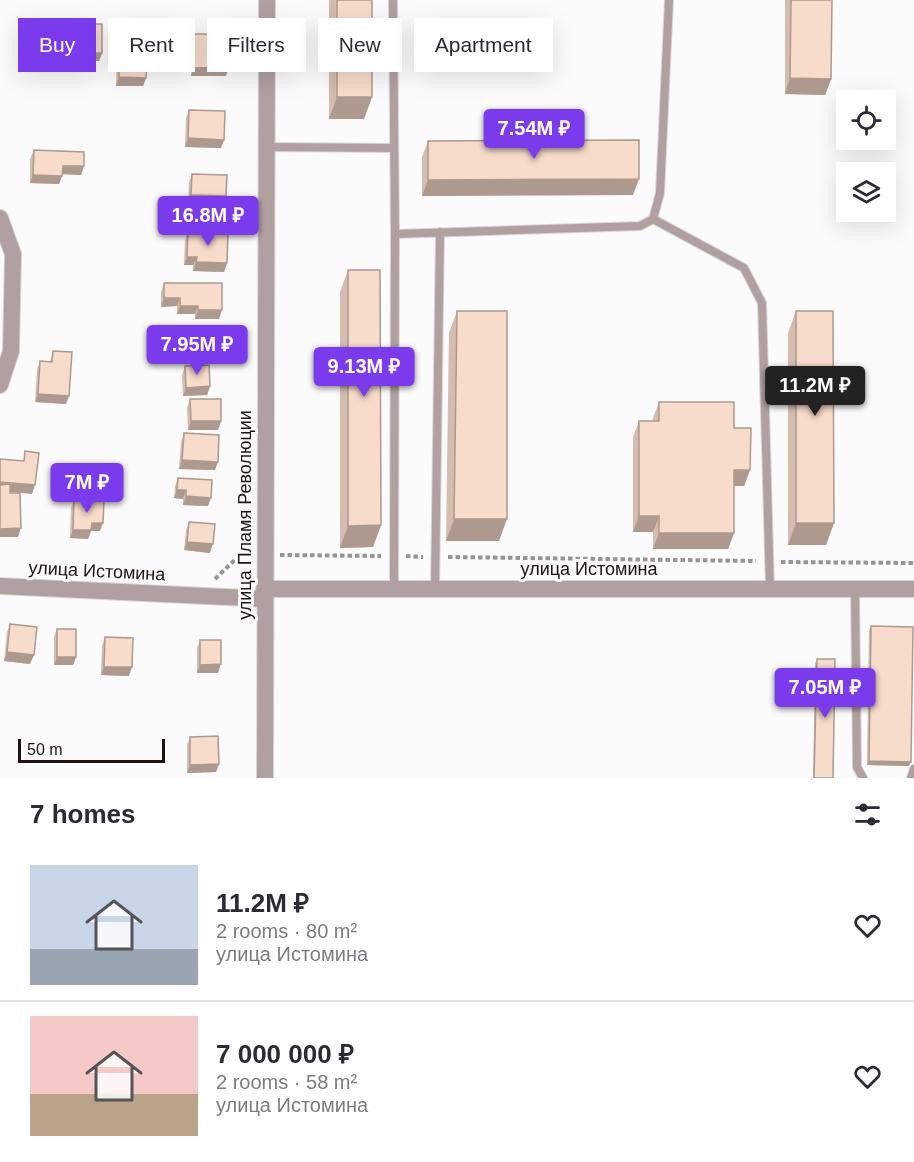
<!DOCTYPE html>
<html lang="en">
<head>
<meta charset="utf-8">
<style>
	:root { --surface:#fff; --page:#f2f2f3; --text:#2b2b33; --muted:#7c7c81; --line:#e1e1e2; --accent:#7c3aed }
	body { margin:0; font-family:Helvetica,sans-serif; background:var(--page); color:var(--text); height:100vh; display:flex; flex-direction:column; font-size:22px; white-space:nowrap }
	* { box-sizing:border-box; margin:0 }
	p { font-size:20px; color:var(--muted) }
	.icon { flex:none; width:33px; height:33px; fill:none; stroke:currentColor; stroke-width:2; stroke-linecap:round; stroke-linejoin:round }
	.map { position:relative; height:778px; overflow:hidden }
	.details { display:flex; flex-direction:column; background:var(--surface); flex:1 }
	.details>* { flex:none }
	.guide { position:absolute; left:18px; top:18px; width:600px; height:54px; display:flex; gap:12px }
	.buttons { position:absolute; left:836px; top:90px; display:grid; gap:12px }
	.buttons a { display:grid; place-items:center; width:60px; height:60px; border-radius:0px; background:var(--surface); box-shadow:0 6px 24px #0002; font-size:30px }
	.scale { position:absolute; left:18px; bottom:15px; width:147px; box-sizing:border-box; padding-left:6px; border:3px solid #1e130f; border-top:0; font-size:16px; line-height:21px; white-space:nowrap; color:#1e130f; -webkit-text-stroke:4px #fbfbfb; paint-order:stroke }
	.price { position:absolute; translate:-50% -51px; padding:0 14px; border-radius:6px; background:var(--accent); color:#fff; font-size:20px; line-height:39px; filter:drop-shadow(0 2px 3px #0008) }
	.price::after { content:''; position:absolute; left:50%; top:36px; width:18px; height:14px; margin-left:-9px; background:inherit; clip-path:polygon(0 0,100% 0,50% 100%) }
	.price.active { background:#222; color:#fff }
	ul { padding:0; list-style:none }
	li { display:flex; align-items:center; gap:18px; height:150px; padding:0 30px }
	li+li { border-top:2px solid var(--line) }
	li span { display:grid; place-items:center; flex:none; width:168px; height:120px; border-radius:0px; color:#555 }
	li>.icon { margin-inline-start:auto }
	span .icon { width:72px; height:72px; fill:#fffc; stroke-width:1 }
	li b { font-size:26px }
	h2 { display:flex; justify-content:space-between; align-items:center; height:72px; padding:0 30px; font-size:26px }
	.chip { padding:0 21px; border-radius:0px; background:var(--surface); box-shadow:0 6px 24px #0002; font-size:21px; line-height:54px }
	.chip.active { background:var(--accent); color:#fff }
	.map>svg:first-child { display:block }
</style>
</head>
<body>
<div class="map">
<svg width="914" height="778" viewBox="0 0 914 778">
	<rect width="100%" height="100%" fill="#fbfbfb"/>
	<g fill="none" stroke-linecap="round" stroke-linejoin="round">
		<defs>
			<path id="service" d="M393,0L395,234L394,589
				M266,147L394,148
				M653,219L744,268L762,303L770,589
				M395,234L640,226L653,219L660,193L669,0
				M435,589L440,232
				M855,589L857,767L863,778
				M911,778L914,769"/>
			<path id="minor" d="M0,218L13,254L11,351L0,385
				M0,586L264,599
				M264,589H914"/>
			<path id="tertiary" d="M265,778L267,0"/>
		</defs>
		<use href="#service" stroke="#d8d6d5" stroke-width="10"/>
		<use href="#minor" stroke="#d8d6d5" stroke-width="18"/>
		<use href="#tertiary" stroke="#d8d6d5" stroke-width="18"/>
		<path stroke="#999492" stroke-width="4" stroke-dasharray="4.5 3" stroke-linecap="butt" d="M280,555L381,556
			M406,556L423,557
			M448,557L756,561
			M781,562L914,563
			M215,579L241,554L249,555"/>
		<use href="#service" stroke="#b0a0a0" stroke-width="8"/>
		<use href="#minor" stroke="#b0a0a0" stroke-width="16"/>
		<use href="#tertiary" stroke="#b0a0a0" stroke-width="16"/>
	</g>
	<path fill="#d4bcaf" d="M329,0H372V97L364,119H329Z
		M785,0H832L831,79L825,95L785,94Z
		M42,21L68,58L65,67L37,65L39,30Z
		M77,24L102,53L99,61H73L74,32Z
		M120,27L141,41L146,78L143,86H116L117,36Z
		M194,34L226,76H191V43Z
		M189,110L224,140L221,148L185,147L186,118Z
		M428,141L633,195L422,196V157Z
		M34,150L81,175L62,174L59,184L30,183V159Z
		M192,174L226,196L223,205L188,204L189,182Z
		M188,231L227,263L224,272L193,271V265H184L185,240Z
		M348,270L381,525L373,547L340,548V292Z
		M164,283L219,319H195V314H177V306L161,307V292Z
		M457,311L499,541H446L449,333Z
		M796,311L834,523L826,545H788V333Z
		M167,327L218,360L173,359V349L164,348V335Z
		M53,351L66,404L35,402L37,370L40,361L50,362Z
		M185,366L210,386L207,395L183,396L182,375Z
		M190,399L221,421L218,430H188L187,408Z
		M659,402L734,428L750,470L744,486H734V533L728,549H653V532H633V437L639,421H653V418Z
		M184,433L215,470L179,469L181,442Z
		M178,478L208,506L183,505V499L174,498L175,486Z
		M74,500L100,531H91L88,539L70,538L71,508Z
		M189,522L210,553L184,550L186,530Z
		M10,624L30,664L4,661L7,632Z
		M871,626L909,766L867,765L869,630Z
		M57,629L76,657L73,665H54V637Z
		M105,637L129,676L101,675L102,646Z
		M200,640L218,673H197V648Z
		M817,659L833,778H813L815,663Z
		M190,737L219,764L216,772L187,773V745Z"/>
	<path fill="#ad998e" d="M76,53H102L99,61H73Z
		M40,57L68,58L65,67L37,65Z
		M229,67L226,76H191L194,68Z
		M119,77L146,78L143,86H116Z
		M790,78L831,79L825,95L785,94Z
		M337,97H372L364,119H329Z
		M188,138L224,140L221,148L185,147Z
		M63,166H84L81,175L60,174Z
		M33,175L62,176L59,184L30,183Z
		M639,179L633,195L422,196L428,180Z
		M191,195L226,196L223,205L188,204Z
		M187,257H197L193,265H184Z
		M196,262L227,263L224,272L193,271Z
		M164,298H180L177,306L161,307Z
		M180,306H198L195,314H177Z
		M198,310H222L219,319H195Z
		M167,340H176L173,349L164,348Z
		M176,351L221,352L218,360L173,359Z
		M210,386L207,395L183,396L186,388Z
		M38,394L69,396L66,404L35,402Z
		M191,421H221L218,430H188Z
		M182,460L218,462L215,470L179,469Z
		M734,470H750L744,486H728Z
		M0,482L35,485L32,494L0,491Z
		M177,490H186L183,499L174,498Z
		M186,496L211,498L208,506L183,505Z
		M639,516H659L653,532H633Z
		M454,519H507L499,541H446Z
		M92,523H103L100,531H91L88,539L70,538L73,530Z
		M796,523H834L826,545H788Z
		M381,525L373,547L340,548L348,526Z
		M21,528L18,537H0V529Z
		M659,533H734L728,549H653Z
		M187,542L213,544L210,553L184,550Z
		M7,652L34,655L30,664L4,661Z
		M57,657H76L73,665H54Z
		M221,664L218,673H197L200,665Z
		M104,667H132L129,676L101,675Z
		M869,761L911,762L909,766L867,765Z
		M219,764L216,772L187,773L190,765Z"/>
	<path fill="#f7dbcb" stroke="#ad998e" stroke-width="1.5" d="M337,0H372V97H337Z
		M791,0H832L831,79L790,78Z
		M42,21L70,23L68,58L40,57Z
		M77,24H102V53H76Z
		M120,27L141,28V41H147L146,78L119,77Z
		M194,34H229V67L194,68Z
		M189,110L225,111L224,140L188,138Z
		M639,140V179L428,180V141Z
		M34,150L84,152V166H63L62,176L33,175Z
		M192,174L227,175L226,196L191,195Z
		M188,231L228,233L227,263L196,262L197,257H187Z
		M348,270H380L381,525L348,526Z
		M164,283H222V310H198V306H180V298H164Z
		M457,311H507V519H454Z
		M796,311H833L834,523H796Z
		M167,327L222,328L221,352L176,351V340H167Z
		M53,351L72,352L69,396L38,394L40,361L52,362Z
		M209,365L210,386L186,388L185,366Z
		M190,399H221V421H191Z
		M659,402H734V428H751L750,470H734V533H659V516H639V421H659Z
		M184,433L219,435L218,462L182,460Z
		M25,451L39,453L35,485L0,482V459L24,461Z
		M178,478L212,480L211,498L186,496V490H177Z
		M10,484V493H20L21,528L0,529V485Z
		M74,500L104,501L103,523H92L91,530H73Z
		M189,522L215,524L213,544L187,542Z
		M10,624L37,627L34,655L7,652Z
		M871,626L913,627L911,762L869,761Z
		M57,629H76V657H57Z
		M105,637L133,638L132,667H104Z
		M200,640H221V664L200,665Z
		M817,659H835L833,778H814Z
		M218,736L219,764L190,765V737Z"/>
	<g text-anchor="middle" stroke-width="6" stroke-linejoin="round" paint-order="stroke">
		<g font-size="18" fill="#1e130f" stroke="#fbfbfb">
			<text transform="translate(245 515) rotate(-90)" y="6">улица Пламя Революции</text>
			<text x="589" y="575">улица Истомина</text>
			<text transform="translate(97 571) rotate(3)" y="6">улица Истомина</text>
		</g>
	</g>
</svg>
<div class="buttons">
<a><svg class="icon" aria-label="locate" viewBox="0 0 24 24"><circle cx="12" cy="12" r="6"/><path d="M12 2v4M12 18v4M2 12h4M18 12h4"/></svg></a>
<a><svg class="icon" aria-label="layers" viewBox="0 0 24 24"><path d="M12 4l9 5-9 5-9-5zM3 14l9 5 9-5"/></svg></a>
</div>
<div class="scale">50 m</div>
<b class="price" style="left:534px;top:160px">7.54M ₽</b>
<b class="price" style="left:208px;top:247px">16.8M ₽</b>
<b class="price" style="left:197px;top:376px">7.95M ₽</b>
<b class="price" style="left:364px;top:398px">9.13M ₽</b>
<b class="price active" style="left:815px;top:417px">11.2M ₽</b>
<b class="price" style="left:87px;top:514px">7M ₽</b>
<b class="price" style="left:825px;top:719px">7.05M ₽</b>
<div class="guide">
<a class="chip active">Buy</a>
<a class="chip">Rent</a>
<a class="chip">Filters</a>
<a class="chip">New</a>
<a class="chip">Apartment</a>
</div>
</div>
<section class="details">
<h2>7 homes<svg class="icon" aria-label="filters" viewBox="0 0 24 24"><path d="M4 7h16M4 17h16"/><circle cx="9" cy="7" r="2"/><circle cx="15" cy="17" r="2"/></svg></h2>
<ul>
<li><span style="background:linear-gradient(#c9d6e8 70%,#9aa5b1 0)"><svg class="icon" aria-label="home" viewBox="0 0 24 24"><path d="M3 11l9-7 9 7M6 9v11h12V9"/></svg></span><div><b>11.2M ₽</b><p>2 rooms · 80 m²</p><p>улица Истомина</p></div><svg class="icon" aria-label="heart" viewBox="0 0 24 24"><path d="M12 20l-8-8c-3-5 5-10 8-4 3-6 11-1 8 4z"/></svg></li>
<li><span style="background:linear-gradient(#f6c9c9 65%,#b9a48a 0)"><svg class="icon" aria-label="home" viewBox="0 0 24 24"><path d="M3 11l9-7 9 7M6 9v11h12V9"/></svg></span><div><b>7 000 000 ₽</b><p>2 rooms · 58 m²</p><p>улица Истомина</p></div><svg class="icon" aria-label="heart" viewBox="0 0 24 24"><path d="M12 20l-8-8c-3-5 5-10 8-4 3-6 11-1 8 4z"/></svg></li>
</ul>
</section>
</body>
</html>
